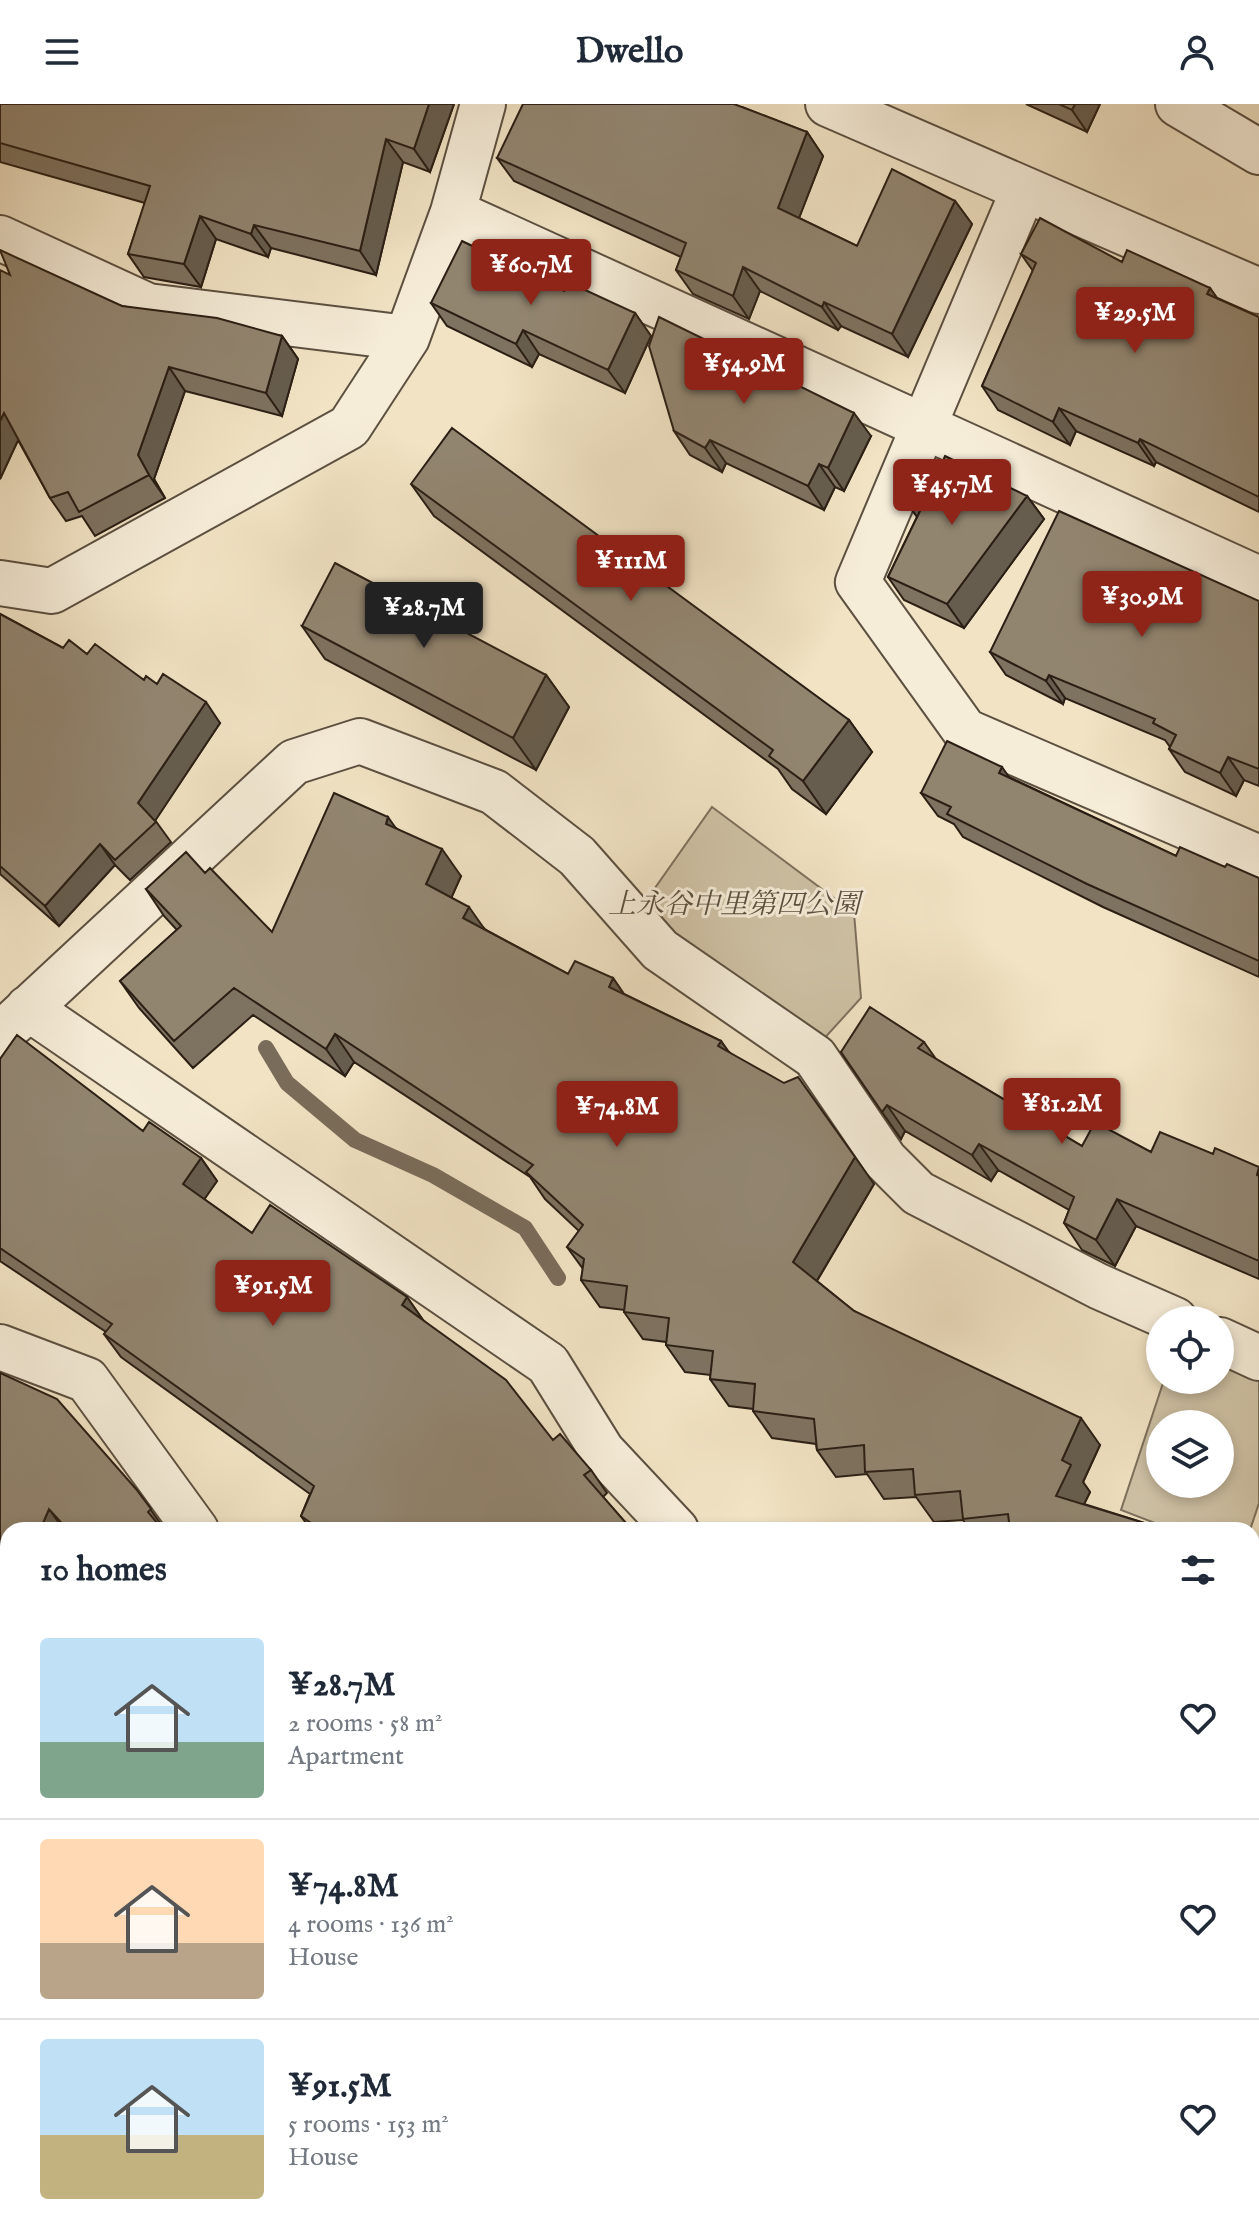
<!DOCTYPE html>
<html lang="en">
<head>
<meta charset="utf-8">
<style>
	:root { --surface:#fff; --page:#f6f6f7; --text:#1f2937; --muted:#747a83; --line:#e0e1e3; --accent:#8f2418 }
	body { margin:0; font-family:"IM FELL English","Noto Serif JP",serif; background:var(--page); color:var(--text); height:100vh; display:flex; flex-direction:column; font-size:30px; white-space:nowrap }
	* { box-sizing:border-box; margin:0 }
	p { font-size:26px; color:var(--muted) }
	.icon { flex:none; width:44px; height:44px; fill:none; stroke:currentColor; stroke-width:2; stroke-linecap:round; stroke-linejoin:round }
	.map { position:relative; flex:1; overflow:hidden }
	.panel { position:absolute; left:0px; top:1418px; width:1260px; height:712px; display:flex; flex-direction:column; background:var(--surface); border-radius:24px 24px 0 0; box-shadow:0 4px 12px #0003 }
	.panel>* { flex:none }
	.fabs { position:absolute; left:1146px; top:1202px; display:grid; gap:16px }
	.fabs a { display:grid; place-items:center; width:88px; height:88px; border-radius:50%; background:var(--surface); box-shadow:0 4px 12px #0003; font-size:40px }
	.price { position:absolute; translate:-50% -68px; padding:0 18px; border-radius:8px; background:var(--accent); color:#fff; font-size:26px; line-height:52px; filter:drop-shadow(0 2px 4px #0008) }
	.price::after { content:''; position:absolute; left:50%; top:48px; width:24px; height:18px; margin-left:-12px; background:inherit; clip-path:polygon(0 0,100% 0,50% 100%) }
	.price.selected { background:#222; color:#fff }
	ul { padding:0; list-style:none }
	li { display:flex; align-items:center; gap:24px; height:200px; padding:0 40px }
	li+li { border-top:2px solid var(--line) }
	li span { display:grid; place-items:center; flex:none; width:224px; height:160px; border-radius:8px; color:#555 }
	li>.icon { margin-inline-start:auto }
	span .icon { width:96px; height:96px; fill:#fffc; stroke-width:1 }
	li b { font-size:34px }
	h2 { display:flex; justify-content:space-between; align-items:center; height:96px; padding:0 40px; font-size:34px }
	header { display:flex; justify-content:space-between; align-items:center; height:104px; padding:0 40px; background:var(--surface); font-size:36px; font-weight:700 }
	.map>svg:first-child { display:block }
</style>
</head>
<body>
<header><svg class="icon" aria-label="menu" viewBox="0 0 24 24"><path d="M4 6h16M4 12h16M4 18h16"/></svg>Dwello<svg class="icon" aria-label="person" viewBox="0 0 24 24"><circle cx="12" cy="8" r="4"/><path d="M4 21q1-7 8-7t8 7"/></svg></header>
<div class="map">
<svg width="1259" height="2130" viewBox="0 0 1259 2130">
	<rect width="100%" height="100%" fill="#f1e3c4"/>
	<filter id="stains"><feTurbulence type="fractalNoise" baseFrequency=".0025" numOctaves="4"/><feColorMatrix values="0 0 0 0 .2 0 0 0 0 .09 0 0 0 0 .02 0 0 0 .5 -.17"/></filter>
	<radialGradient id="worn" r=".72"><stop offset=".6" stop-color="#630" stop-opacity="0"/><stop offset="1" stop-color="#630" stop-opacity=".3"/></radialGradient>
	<path fill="#cfc2a6" stroke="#7d705e" stroke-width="2" fill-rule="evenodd" d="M712,703L854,809L861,894L821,938L662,827L643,801Z
		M1220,1258L1259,1276V1399L1250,1426H1173L1121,1406L1164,1276H1220ZM1160,1320H1220V1380H1160Z"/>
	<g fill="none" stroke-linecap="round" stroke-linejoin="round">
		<path stroke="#7a6c5a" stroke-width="16" d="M266,944L287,979L355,1036L433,1071L525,1124L558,1174"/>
		<defs>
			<path id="minor" d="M1178,0L1259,48
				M1023,87L858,478L965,627L1259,754
				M453,108L1259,475
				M0,134L148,202L407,234
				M0,479L52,487L349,323L407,234L453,108L483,0
				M28,904L548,1260L602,1347L676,1426
				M0,931L294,658L360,637L494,688L577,752L660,846L815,953L885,1056L918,1089L1098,1182L1175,1216
				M1220,1236L1259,1254
				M0,1243L87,1276L196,1426
				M0,1630L8,1634
				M1252,1636L1259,1638
				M1128,2122L1147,2130
				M836,2130L839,2122"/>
			<path id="tertiary" d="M828,0L1259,187
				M0,2016L8,2019
				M251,2122L270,2130
				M460,2130L464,2122"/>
		</defs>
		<use href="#minor" stroke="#5c5041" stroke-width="48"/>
		<use href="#tertiary" stroke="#5c5041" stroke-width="48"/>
		<use href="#minor" stroke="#f6edd9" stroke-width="44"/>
		<use href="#tertiary" stroke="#f6edd9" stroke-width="44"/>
	</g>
	<path fill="#7e7260" stroke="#2b1f15" stroke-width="2" d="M0,0H454L430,68L403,58L376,171L271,144L268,153L216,135L201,183L144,173L128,150L145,99L0,58Z
		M1026,0H1100L1087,28Z
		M742,3L807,28L823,52L799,114L857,142L955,97L972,120L908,253L841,222L838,226L760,187L749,215L693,190L676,166L681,153L514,77L497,54Z
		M1021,150L1122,158L1210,184L1217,194L1259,213V408L1156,358L1154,362L1076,327L1070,341L998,306L982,282L1033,167Z
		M10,171L122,202L282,232L298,255L282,312L185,287L154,375L165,394L95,432L82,412L66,417L50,394L18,336L0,375Z
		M564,187L635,209L651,232L625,289L539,250L532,263L447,222L431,199Z
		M674,327L871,332L844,387L835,383L824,406L726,359L722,368L690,351Z
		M940,364L1027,392L1044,415L964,524L904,496L888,473L917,413L907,399Z
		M411,380L849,616L872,648L826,710L792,685L778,665L434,412Z
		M1259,497V682L1244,676L1236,692L1185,668L1169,645L1170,643L1165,636L1065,594L1063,600L1006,571L990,548Z
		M0,510L63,544L87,550L144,576L157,580L220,619L155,716L171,738L130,776L115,761L59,822L0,770Z
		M302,522L546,571L569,603L536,666L325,555Z
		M1009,673L1176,752L1225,763L1259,774V873L1103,803L963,733L954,720L938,712L921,689Z
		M396,724L461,772L451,794L486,826L568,870L613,874L624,890L721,937L728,947L874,1080L817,1177L854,1207L1100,1341L1083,1378L1090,1388L1084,1400L1167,1426H970L963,1416L934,1418L916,1393L884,1395L867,1370L836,1373L817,1346L816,1340L772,1334L753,1307V1305L729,1302L710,1275L711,1271L685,1268L666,1241V1238L643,1235L624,1208L625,1206L600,1203L581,1176L583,1165L567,1143L579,1127L545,1095L530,1073L354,958L345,972L253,911L193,964L139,904L120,877L177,826L164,812L146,785L205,769L272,828Z
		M924,938L936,955L1082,1042L1151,1048L1213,1050L1259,1063V1175L1136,1122L1115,1162L1082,1146L1064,1119L1069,1106L998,1066L991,1077L905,1027L901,1035L841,948Z
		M0,955L143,1027L201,1054L217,1077L204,1095L252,1129L407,1193L423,1216L553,1336L591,1366L607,1389L603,1393L632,1426H311L301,1412L310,1390L121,1253L104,1230L106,1228L0,1157Z
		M0,1269L136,1385L165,1426H8V1509L0,1505Z
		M0,1651L8,1655V1930L0,1927Z
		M1252,1675L1259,1676V1893H1252Z
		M1259,1914V2105L1252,2102V1918Z
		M0,2036L57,2122L55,2130H0Z
		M630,2122H791L787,2130H754L748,2127L747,2130H636Z"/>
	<path fill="#665d4e" stroke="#2b1f15" stroke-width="2" d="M429,0H454L430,68L414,45Z
		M1075,0H1100L1087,28L1072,6Z
		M807,28L823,52L794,127L778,104Z
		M386,35L403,58L376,171L360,147Z
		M955,97L972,120L908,253L892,230Z
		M200,112L216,135L201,183L184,160Z
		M254,121L271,144L268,153L251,130Z
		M743,163L760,187L749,215L733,192Z
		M1210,184L1226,207L1207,190Z
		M824,198L841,222L838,226L822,203Z
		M635,209L651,232L625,289L608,266Z
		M523,226L539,250L532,263L516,240Z
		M282,232L298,255L282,312L266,289Z
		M169,263L185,287L154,375L165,394L149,371L138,351Z
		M1059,304L1076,327L1070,341L1053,318Z
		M4,309L20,332L0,375V317Z
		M854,309L871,332L844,387L828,364Z
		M1140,335L1156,358L1154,362L1138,339Z
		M710,336L726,359L722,368L705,344Z
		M819,360L835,383L824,406L808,382Z
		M1027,392L1044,415L964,524L947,500Z
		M546,571L569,603L536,666L513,634Z
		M1049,571L1065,594L1063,600L1046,577Z
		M206,598L220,619L153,720L138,699Z
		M849,616L872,648L826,710L803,677Z
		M1228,653L1244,676L1236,692L1220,669Z
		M1002,663L1018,686L999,669Z
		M388,713L407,740L386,720Z
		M100,740L115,761L59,822L45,802Z
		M442,745L461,772L445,808L426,780Z
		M469,803L488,830L463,814Z
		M613,874L632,902L609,883Z
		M335,930L354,958L345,972L326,945Z
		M721,937L740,964L718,942Z
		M887,1001L905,1027L901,1035L882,1008Z
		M979,1040L998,1066L991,1077L972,1051Z
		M855,1053L874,1080L812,1185L793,1158Z
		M201,1054L217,1077L199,1103L183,1080Z
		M1117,1095L1136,1122L1115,1162L1096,1136Z
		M407,1193L423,1216L402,1201Z
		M1081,1314L1100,1341L1083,1378L1090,1388L1075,1419L1056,1392L1062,1356Z
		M49,1405L64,1426H40Z
		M8,1457V1506L0,1494V1476Z
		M9,2122L14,2130H6Z
		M42,2122H57L54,2130H48Z
		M684,2122H711L717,2130H680Z
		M726,2122H745L748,2127L747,2130H731Z
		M764,2122H791L787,2130H770Z"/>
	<path fill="#928570" stroke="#2b1f15" stroke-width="2" d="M0,0H429L414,45L386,35L360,147L254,121L251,130L200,112L184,160L128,150L150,82L0,39Z
		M523,0H734L807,28L778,104L857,142L892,65L955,97L892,230L824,198L822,203L743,163L733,192L676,166L686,139L497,54Z
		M1059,0H1075L1072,6Z
		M1040,114L1122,158L1127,146L1210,184L1207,190L1259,213V393L1140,335L1138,339L1059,304L1053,318L982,282L1036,159L1021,150Z
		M462,137L564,187L568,178L635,209L608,266L523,226L516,240L431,199Z
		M0,146L122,202L217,214L282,232L266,289L169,263L138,351L149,371L79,408L68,388L50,394L4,309L0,317V166L10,171Z
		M659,213L854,309L828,364L819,360L808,382L710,336L705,344L674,327L649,242Z
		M452,324L849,616L803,677L769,652L773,646L411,380Z
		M945,352L1027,392L947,500L888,473L921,405L907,399L925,357L940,364Z
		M1059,407L1259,497V665L1228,653L1220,669L1169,645L1176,631L1153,619L1155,615L1049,571L1046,577L990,548Z
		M335,459L546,571L513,634L302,522Z
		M0,510L63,544L69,536L87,550L95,540L144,576L146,572L157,580L163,570L206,598L138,699L156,718L115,756L100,740L45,802L0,762Z
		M947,637L1002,663L999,669L1176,752L1180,743L1225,763L1227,760L1259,774V857L1087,780L947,710L951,703L921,689Z
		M334,689L388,713L386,720L442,745L426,780L469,803L463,814L568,870L575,857L613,874L609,883L721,937L718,942L784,979L798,973L855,1053L793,1158L854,1207L1081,1314L1062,1356L1071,1361L1056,1392L1167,1426H1010L1008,1410L963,1415L960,1387L915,1391L913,1365L865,1368L864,1341L817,1346L814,1315L753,1307L755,1280L710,1275L713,1247L666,1241L669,1214L624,1208L627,1182L581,1176L584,1155L567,1143L583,1121L526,1068L533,1061L335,930L326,945L234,884L174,937L120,877L181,822L146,785L186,748L205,769L210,764L272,828Z
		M870,903L924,938L918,944L1082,1042L1095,1018L1151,1048L1160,1028L1213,1050L1215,1044L1259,1063L1257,1071L1259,1072V1157L1117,1095L1096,1136L1064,1119L1074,1093L979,1040L972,1051L887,1001L882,1008L841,948Z
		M17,931L143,1027L149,1018L201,1054L183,1080L252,1129L270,1101L407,1193L402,1201L506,1276L553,1336L560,1330L591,1366L584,1371L632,1426H321L301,1412L314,1382L104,1230L112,1220L0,1144V955Z
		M0,1269L57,1295L136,1385L151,1405L148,1408L163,1426H68L49,1405L40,1426H8V1457L0,1476Z
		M0,1651L8,1655V1914L0,1910Z
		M1252,1675L1259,1676V1877L1252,1874Z
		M1259,1914V2089L1252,2086V1918Z
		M0,2036L8,2040V2122H42L51,2129L55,2130H26L9,2122L6,2130H0Z
		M79,2122H191L210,2130H68L76,2127Z
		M649,2122H684L680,2130H664Z
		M838,2122H1067L1086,2130H841L836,2128Z"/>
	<g text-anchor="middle" stroke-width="6" stroke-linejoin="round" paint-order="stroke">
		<g font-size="28" font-style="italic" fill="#5c5040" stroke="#f6edd9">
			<text x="734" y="809">上永谷中里第四公園</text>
		</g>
	</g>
	<rect width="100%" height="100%" filter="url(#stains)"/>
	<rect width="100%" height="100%" fill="url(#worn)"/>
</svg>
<div class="fabs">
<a><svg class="icon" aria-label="locate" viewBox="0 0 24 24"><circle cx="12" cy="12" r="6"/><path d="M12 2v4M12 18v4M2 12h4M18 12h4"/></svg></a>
<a><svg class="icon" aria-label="layers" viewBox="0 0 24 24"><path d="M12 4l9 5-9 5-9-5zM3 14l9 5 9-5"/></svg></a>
</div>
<b class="price" style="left:531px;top:203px">¥60.7M</b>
<b class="price" style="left:1135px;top:251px">¥29.5M</b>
<b class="price" style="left:744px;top:302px">¥54.9M</b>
<b class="price" style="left:952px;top:423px">¥45.7M</b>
<b class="price" style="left:631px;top:499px">¥111M</b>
<b class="price" style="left:1142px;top:535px">¥30.9M</b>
<b class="price selected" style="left:424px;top:546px">¥28.7M</b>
<b class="price" style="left:1062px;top:1042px">¥81.2M</b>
<b class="price" style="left:617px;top:1045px">¥74.8M</b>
<b class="price" style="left:273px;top:1224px">¥91.5M</b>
<section class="panel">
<h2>10 homes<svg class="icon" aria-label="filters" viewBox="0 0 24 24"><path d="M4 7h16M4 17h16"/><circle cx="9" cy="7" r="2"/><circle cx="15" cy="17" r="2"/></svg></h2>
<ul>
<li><span style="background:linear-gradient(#bfe0f5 65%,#7fa58c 0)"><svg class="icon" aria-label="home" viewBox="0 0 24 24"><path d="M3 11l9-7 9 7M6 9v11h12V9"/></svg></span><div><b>¥28.7M</b><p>2 rooms · 58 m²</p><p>Apartment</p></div><svg class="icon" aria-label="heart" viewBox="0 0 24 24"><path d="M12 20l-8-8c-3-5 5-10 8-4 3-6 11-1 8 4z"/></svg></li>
<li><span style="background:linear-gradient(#ffd9b3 65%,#b9a48a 0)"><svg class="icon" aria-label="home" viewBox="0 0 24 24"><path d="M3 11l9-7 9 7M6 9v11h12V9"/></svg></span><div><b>¥74.8M</b><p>4 rooms · 136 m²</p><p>House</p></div><svg class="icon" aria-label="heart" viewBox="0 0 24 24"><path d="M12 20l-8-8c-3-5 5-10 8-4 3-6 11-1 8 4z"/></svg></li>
<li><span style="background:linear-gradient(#bfe0f5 60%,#c2b280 0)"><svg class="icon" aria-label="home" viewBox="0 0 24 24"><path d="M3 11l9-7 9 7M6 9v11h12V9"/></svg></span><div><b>¥91.5M</b><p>5 rooms · 153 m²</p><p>House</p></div><svg class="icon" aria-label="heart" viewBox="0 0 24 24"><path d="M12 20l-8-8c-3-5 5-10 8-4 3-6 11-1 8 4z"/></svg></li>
</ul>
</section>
</div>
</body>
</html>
